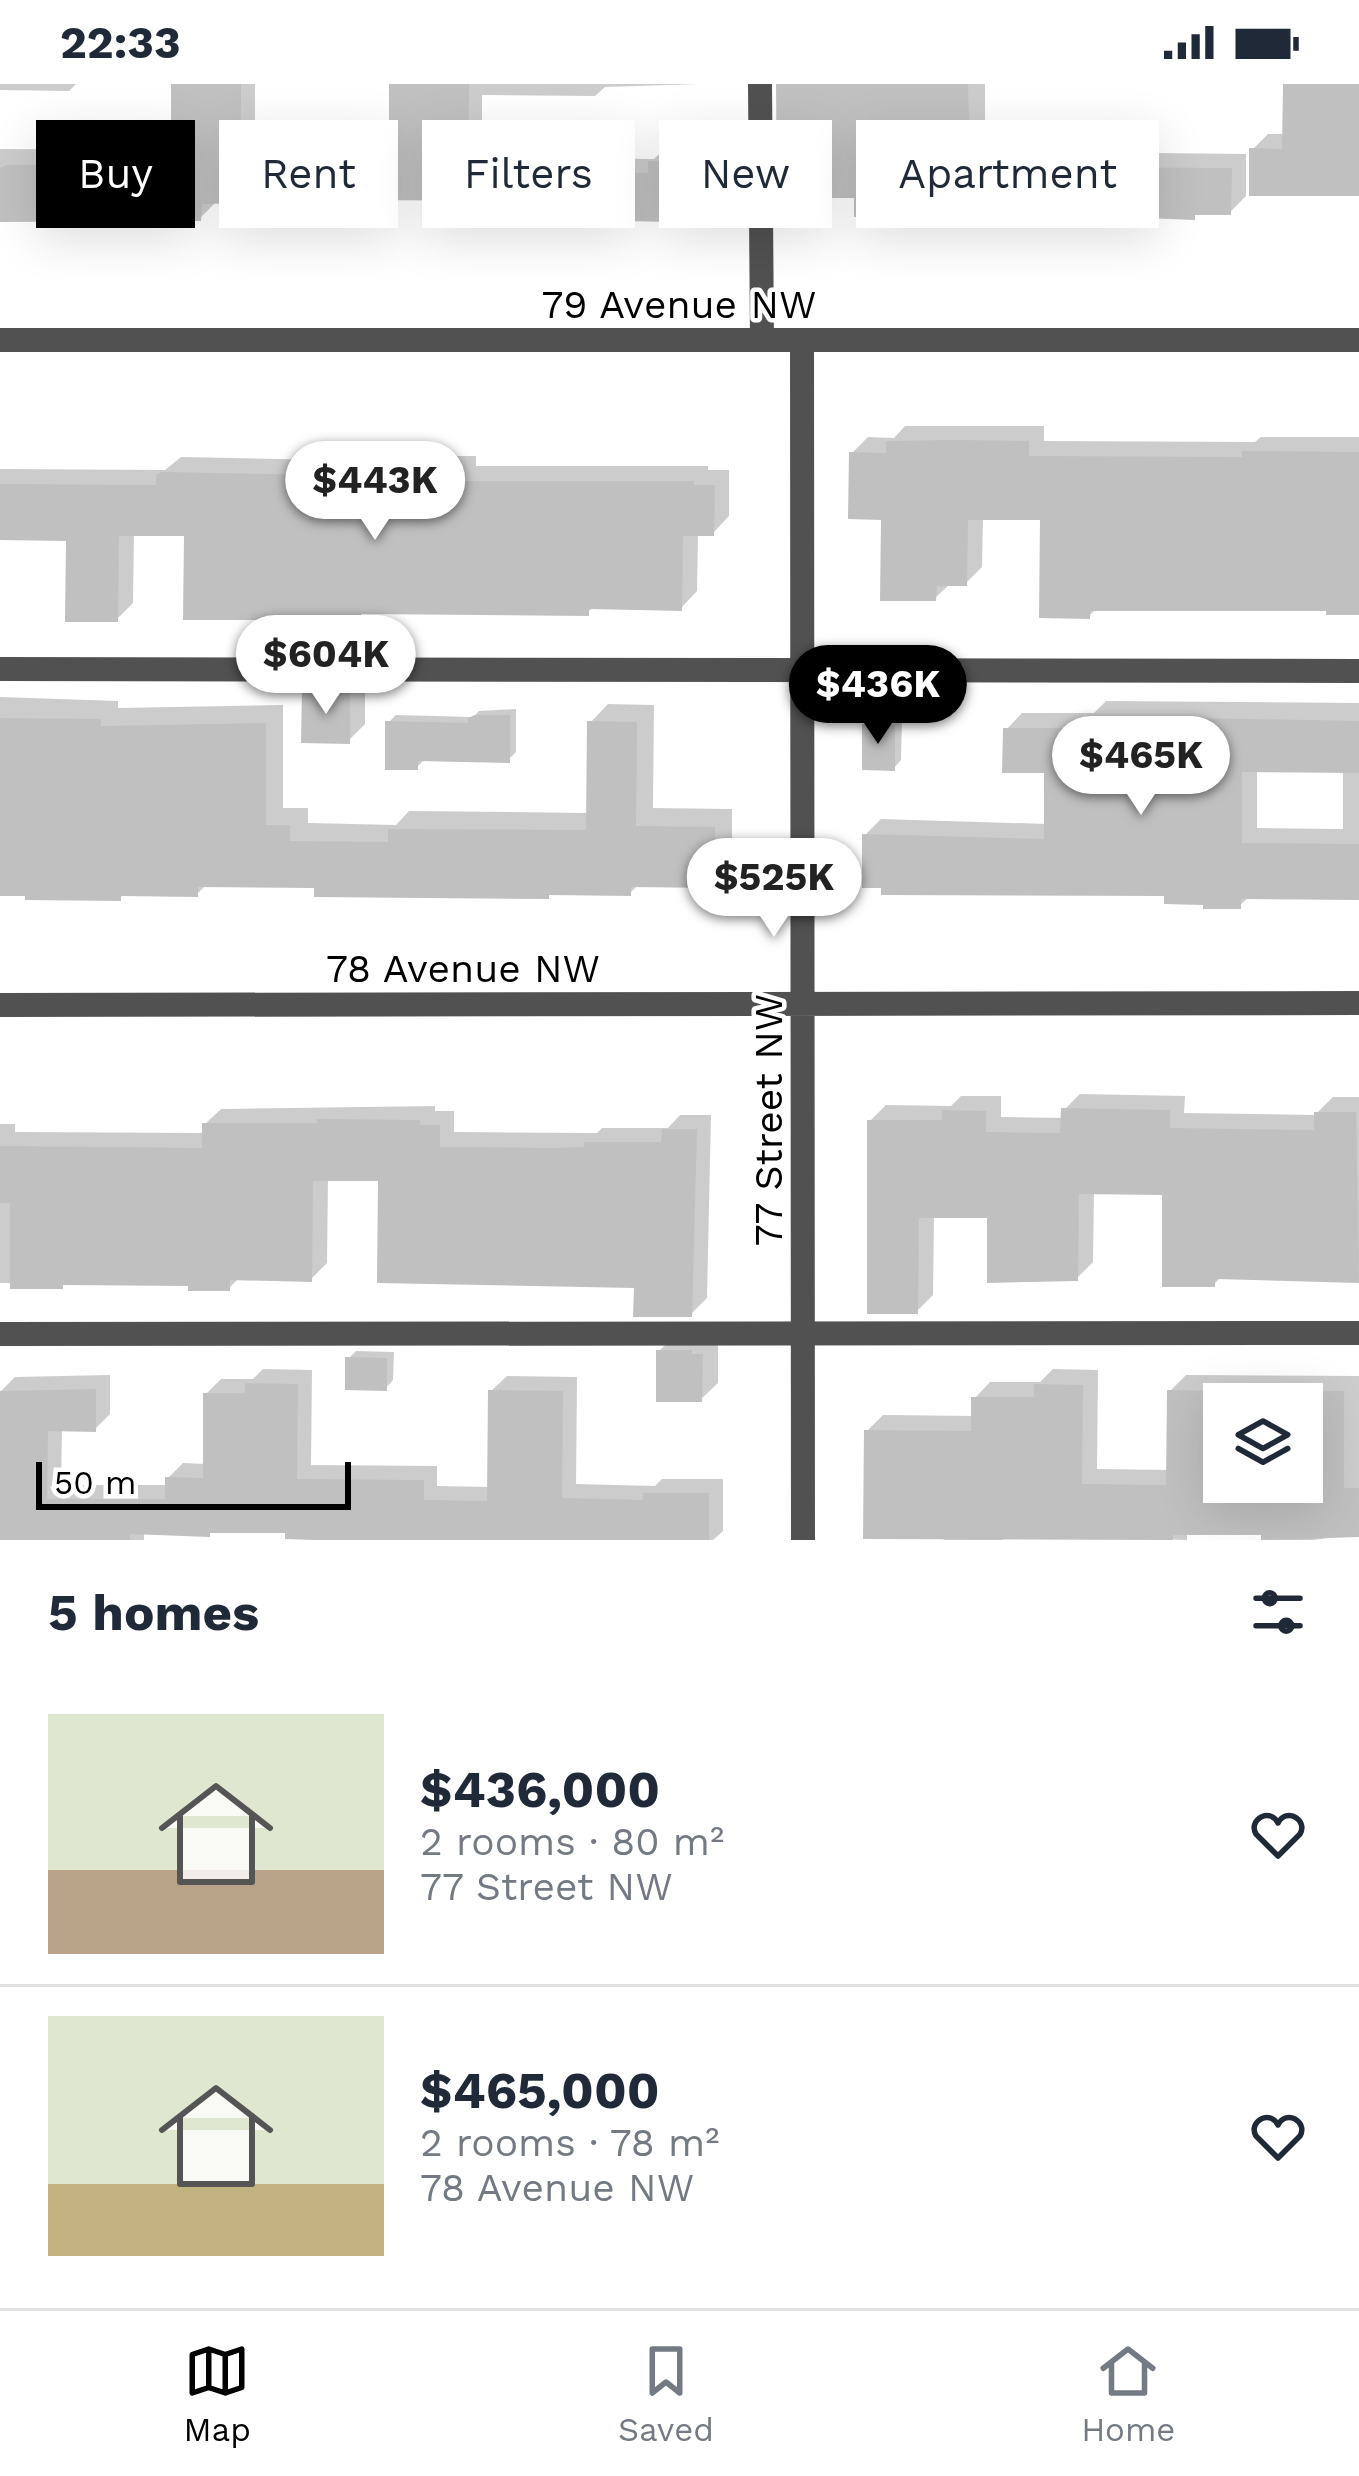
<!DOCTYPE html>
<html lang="en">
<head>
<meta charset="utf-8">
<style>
	:root { --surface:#fff; --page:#f2f2f3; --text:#1f2937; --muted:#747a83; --line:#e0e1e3; --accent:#000 }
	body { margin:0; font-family:"Work Sans",sans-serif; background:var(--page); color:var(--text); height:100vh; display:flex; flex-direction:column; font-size:45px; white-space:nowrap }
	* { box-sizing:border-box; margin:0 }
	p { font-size:39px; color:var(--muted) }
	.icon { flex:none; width:66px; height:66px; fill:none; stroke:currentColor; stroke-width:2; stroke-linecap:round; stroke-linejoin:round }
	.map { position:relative; height:1456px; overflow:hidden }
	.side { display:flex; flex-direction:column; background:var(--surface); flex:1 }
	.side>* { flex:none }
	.hud { position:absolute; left:36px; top:36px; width:1287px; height:108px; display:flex; gap:24px }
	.tools { position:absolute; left:1203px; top:1299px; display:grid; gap:24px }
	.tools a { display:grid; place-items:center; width:120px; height:120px; border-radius:0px; background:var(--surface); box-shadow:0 12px 48px #0002; font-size:60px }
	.scale { position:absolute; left:36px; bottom:30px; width:315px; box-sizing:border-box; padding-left:12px; border:6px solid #000; border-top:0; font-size:33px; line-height:42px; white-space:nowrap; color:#000; -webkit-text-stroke:9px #fff; paint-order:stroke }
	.price { position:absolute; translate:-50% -102px; padding:0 27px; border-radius:42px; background:#fff; color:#222; font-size:39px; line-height:78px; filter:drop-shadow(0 3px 6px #0008) }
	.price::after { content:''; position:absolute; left:50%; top:72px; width:36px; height:27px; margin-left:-18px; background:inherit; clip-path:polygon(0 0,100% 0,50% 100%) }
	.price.current { background:var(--accent); color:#fff }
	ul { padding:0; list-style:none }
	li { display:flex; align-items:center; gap:36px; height:300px; padding:0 48px }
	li+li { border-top:3px solid var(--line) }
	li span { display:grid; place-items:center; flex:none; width:336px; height:240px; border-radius:0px; color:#555 }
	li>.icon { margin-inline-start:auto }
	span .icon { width:144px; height:144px; fill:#fffc; stroke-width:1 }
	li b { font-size:51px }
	h2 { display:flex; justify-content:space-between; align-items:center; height:144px; padding:0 48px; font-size:51px }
	.chip { padding:0 42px; border-radius:0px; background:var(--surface); box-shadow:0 12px 48px #0002; font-size:42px; line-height:108px }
	.chip.current { background:var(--accent); color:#fff }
	.status { display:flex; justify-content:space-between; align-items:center; height:84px; padding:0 60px; background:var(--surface); direction:ltr }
	.status svg { height:33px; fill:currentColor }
	.tabs { display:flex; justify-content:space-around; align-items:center; height:168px; border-top:3px solid var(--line); background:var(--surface); font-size:33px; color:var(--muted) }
	.tabs a { display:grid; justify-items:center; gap:6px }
	.tabs .current { color:var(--accent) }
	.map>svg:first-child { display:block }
</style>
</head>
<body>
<div class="status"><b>22:33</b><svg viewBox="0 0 49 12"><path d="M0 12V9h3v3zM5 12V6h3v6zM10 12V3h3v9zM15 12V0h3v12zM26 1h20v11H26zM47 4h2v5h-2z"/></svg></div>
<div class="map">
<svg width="1359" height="1456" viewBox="0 0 1359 1456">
	<rect width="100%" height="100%" fill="#fff"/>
	<path fill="#0003" fill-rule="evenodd" d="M0,0H76L69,7L0,6Z
		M174,0H255V56L392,51V0H700L605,3L595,12L482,11V67L560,68V74L654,75L666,63L758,64V95L743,110H731V121L716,136L486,114L215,119L200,134H0V65L174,66Z
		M779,0H985V63H1062V68L1246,70V112L1230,128H1198L1193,133L915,128L904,139L857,111Z
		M1286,0H1359V109L1252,66L1268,50H1285Z
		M905,342H1044V357L1255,358L1261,353H1359V528L1329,524H1097L1089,532L1043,433H983L982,483L966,499H951L935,514L884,433L852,369L868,353L894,354Z
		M336,372H476V382H708V386H729V432L713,449H698L697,507L681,524L594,522L587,529L187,449H134L133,519L117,535L69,454L0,453V385L165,386L181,373L331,376Z
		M321,591L365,592V640L348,657L305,608Z
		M0,613L118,617V624L283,621V724H308V739L396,741L409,727L589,729L590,639L608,620L654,621L653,724L732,725V782L713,801L639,800L630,809L552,808L548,812L207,800L197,810H124L120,814L0,811Z
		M1106,617L1359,619V814L1250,812L1240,821L865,751L881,735L1047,740V686L1006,646L1022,629H1094ZM1257,685L1343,686V745L1257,744Z
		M516,625V668L508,676L426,674L417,683L388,639L396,631L473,633L479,627Z
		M873,634H902L901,676L894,684L865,641Z
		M1080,1010L1185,1012L1184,1029L1315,1031L1333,1013H1359V1196L1222,1192L1214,1200L1165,1108L1094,1107L1093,1178L1077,1194L990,1131H934L933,1211L917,1227L870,1037L886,1021L951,1022L961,1012H1001V1033L1063,1034L1064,1026Z
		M435,1022V1027H454V1048L597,1049L602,1044H668L680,1031H711L707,1214L691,1230L637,1201L381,1094H328L327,1179L311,1195L240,1193L229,1204L191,1199H0V1040H15V1048L205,1049V1040L221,1025Z
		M676,1251L718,1255V1299L701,1315L659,1267Z
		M356,1267L394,1268L393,1296L386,1304L348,1275Z
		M263,1285L312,1286L311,1381L437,1382V1402L491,1403V1307L507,1292L577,1293L576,1400L655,1402L662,1395H723V1447L713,1456H455L289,1446L144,1447V1456H0V1308L15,1293L110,1291V1330L95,1345H62L61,1401H168V1394L183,1379L206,1380V1310L221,1295H253Z
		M1053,1285L1098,1286L1097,1385L1169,1386L1170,1307L1186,1291L1359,1292V1450L1313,1456H1264V1448H1187V1456L1003,1451V1456H944L867,1347L883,1331L974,1332V1315L990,1298H1040ZM1224,1320H1302V1398H1224Z"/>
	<path fill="#c0c0c0" d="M171,0H241V70H307L346,69V64H389V0H469L468,81L547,82V88L648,89V77L744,78V113H717V139L483,134V117L379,116V121H344V117L202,120L201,137L0,138V84L7,81L171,80Z
		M776,0H968L970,77L1048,78V83L1232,84L1231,131H1195V136L1066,131H906L905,142H859V133H854V114H777Z
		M1283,0H1359V112H1249V64L1282,65Z
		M952,356L1029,357V372L1242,373V367L1359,368V531H1326V527H1090V535L1039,534L1040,436H968L967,502H937L936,517H880L881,436L848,435L849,368L886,369V357Z
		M317,386H461V397H694V401H715L714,452H683L682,527L589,525V532L361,530V534L279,536H183L184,452H119L118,538H65L66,457L0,456V400L156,401V391L162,388L317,391Z
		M302,606L350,607V660L301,659Z
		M475,631H510V679L418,677V686H385V637L468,639V634Z
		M1086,632L1359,637V689L1242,688V759L1359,760V816L1241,815V825H1203V821L1164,820V812L881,811V804H862V750L1044,755V689H1002L1003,644H1086Z
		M0,634L101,635V642L266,639V741H290V757L388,758V745L586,746L587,637L637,638L636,742L715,743V804L631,803V812L549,811V815L314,813V804L198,803V813L121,812V817L25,816V812H0Z
		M862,640L895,641V687L862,686Z
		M1061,1024L1170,1026V1044L1314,1046V1028H1356L1359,1199L1215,1195V1203H1162V1111L1079,1110L1078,1197L987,1199V1134H919L918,1230H867V1036H942V1026L986,1027V1048L1060,1049Z
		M317,1035L420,1036V1041H440V1063L555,1064L584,1063V1058H661L662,1045H697L692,1233H633L634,1204L377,1199L378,1097H313L312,1198L230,1196V1207H188V1202L63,1201V1205H10V1119H0V1062L202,1064V1039H317Z
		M656,1266H692V1270H703L702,1318H656Z
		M345,1273L387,1274V1307L345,1306Z
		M245,1299L298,1300L297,1395L424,1396V1416L487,1417L488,1306L563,1307L562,1414L643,1416V1409H709V1456H314L285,1455V1449H210V1453L130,1450V1456H0V1307L96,1305V1348L48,1347L47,1415H165V1393L203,1394V1309H245Z
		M1034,1300L1083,1301L1082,1400L1166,1401L1167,1306L1224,1307V1400H1311L1312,1307H1344V1404H1359V1453L1261,1456V1451H1173V1456L863,1455L864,1346L971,1347V1313H1034Z"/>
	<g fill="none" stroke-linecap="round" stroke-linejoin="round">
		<path stroke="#515151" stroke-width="24" d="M760,0L762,256
			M0,585L1359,587
			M0,1250L1359,1249"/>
		<path stroke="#515151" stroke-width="24" d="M0,256H1359
			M802,256L803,1456
			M0,921L1359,919"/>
	</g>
	<g text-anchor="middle" stroke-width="9" stroke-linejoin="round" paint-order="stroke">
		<g font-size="39" fill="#000" stroke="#fff">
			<text x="679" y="234">79 Avenue NW</text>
			<text x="463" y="898">78 Avenue NW</text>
			<text transform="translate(768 1036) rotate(-90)" y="14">77 Street NW</text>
		</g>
	</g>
</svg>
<div class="tools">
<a><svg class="icon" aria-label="layers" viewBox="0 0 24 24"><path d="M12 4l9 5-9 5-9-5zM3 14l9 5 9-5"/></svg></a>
</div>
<div class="scale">50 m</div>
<b class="price" style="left:375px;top:459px">$443K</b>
<b class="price" style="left:326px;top:633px">$604K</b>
<b class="price current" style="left:878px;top:663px">$436K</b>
<b class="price" style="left:1141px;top:734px">$465K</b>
<b class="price" style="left:774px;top:856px">$525K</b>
<div class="hud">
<a class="chip current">Buy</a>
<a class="chip">Rent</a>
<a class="chip">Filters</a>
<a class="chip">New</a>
<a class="chip">Apartment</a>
</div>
</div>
<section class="side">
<h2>5 homes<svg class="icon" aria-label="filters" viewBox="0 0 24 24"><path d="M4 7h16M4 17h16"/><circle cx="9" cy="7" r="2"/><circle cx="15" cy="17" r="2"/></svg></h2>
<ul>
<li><span style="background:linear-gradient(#dfe7d0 65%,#b9a48a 0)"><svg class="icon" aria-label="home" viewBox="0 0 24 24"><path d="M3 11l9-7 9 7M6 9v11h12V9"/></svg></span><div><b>$436,000</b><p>2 rooms · 80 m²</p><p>77 Street NW</p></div><svg class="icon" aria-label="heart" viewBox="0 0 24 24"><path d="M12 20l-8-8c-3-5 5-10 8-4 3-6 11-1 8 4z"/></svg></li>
<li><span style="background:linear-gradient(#dfe7d0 70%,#c2b280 0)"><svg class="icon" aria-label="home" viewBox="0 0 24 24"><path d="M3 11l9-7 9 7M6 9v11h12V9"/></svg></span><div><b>$465,000</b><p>2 rooms · 78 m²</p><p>78 Avenue NW</p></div><svg class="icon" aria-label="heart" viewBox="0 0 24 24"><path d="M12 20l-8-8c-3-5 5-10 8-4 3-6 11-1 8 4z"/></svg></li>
</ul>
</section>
<nav class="tabs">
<a class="current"><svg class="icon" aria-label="map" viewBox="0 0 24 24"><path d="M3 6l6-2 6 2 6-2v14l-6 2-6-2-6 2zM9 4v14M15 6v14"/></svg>Map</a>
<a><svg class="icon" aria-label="saved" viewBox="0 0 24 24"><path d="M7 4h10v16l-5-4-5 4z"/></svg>Saved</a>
<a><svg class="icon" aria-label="home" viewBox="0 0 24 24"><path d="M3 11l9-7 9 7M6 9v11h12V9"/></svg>Home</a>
</nav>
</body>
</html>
